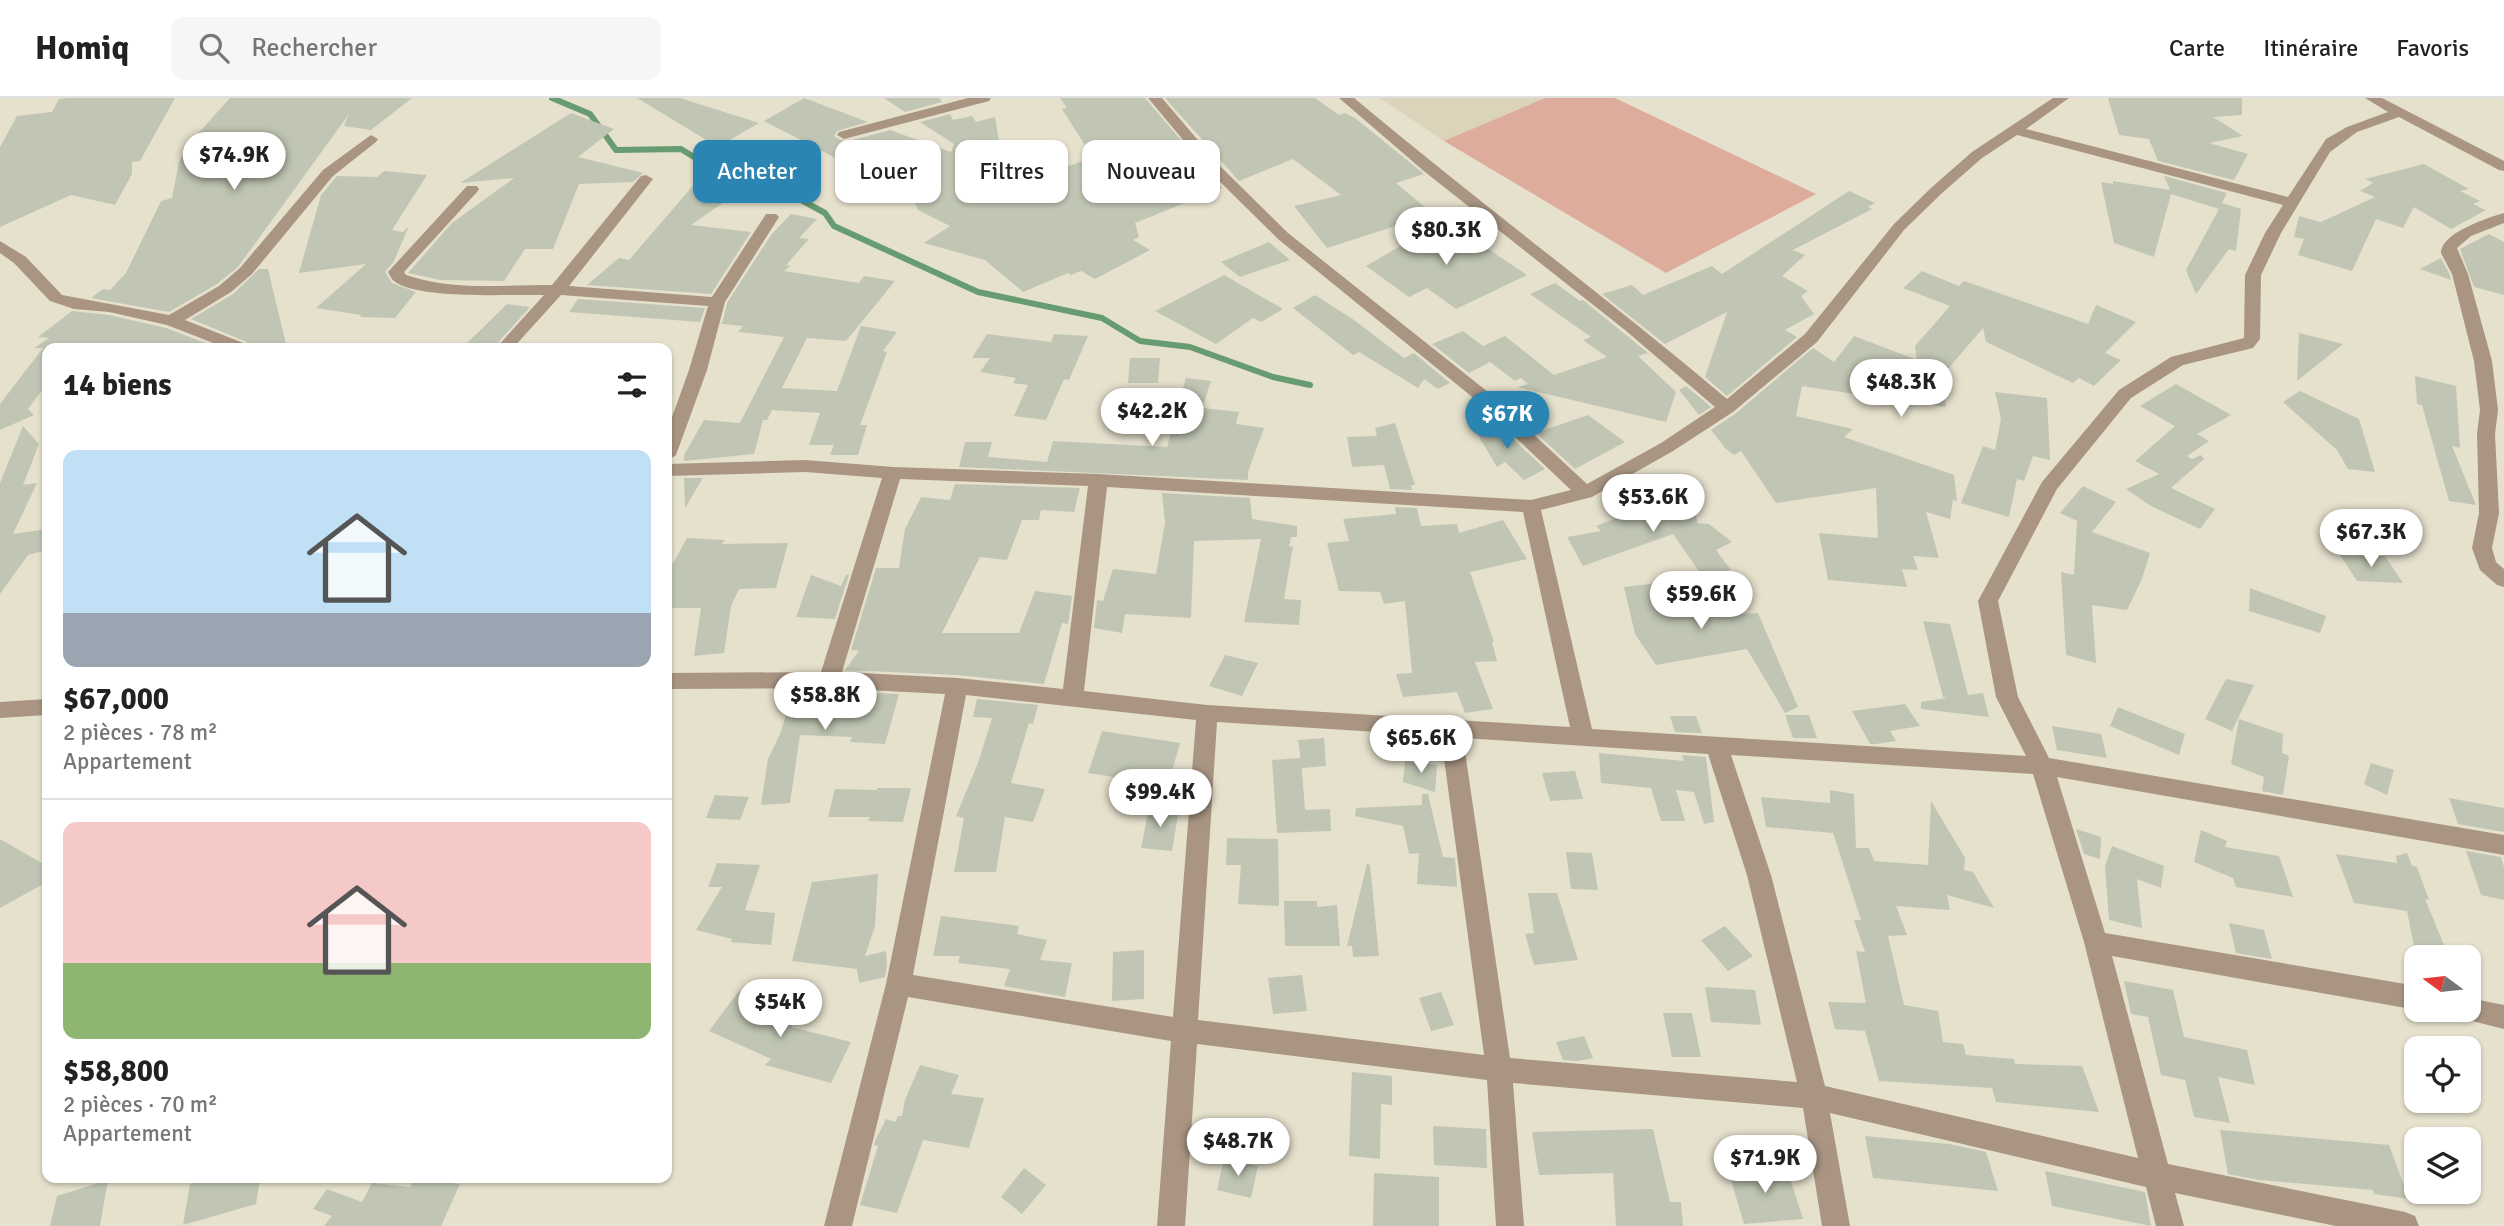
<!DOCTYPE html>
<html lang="fr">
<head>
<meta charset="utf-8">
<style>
	:root { --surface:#fff; --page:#f6f6f6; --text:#222; --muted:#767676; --line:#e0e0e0; --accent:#2b85b3 }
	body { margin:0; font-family:Signika,sans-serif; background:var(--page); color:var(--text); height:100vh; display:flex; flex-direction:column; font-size:26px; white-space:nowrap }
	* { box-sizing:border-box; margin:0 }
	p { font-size:23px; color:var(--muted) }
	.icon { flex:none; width:38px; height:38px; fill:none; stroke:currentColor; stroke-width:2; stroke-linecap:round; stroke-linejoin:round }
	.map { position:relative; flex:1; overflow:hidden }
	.sheet { position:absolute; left:42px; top:245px; width:630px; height:840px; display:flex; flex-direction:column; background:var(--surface); border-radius:14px; box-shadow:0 2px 5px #0004 }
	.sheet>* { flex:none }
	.hud { position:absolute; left:693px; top:42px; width:665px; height:63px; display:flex; gap:14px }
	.needle { width:46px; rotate:285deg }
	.fabs { position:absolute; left:2404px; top:847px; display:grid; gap:14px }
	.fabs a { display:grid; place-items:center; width:77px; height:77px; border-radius:14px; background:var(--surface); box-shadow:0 2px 5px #0004; font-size:35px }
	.price { position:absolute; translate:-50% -60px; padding:0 16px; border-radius:24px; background:#fff; color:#222; font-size:23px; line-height:46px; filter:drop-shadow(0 2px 4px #0008) }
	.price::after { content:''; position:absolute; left:50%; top:42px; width:21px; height:16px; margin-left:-10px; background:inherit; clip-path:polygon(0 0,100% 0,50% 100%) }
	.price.on { background:var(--accent); color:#fff }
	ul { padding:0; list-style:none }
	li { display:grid; align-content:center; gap:14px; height:371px; padding:0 21px }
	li+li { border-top:2px solid var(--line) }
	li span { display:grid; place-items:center; height:217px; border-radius:14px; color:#555 }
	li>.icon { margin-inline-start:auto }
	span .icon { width:126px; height:126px; fill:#fffc; stroke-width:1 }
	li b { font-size:30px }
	h2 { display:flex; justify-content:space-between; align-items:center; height:84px; padding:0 21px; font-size:30px }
	.pill { padding:0 24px; border-radius:14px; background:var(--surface); box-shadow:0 2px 5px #0004; font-size:24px; line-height:63px }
	.pill.on { background:var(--accent); color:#fff }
	header { display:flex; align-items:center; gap:42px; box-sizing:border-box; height:98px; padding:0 35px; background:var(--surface); border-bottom:2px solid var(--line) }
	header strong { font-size:33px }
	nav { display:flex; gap:38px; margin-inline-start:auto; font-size:24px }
	.search { width:490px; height:63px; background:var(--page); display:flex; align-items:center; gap:18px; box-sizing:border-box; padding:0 24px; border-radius:14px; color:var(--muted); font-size:26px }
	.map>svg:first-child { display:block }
</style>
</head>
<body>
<header>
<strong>Homiq</strong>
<div class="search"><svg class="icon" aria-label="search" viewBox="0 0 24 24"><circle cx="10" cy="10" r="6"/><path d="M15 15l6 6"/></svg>Rechercher</div>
<nav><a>Carte</a><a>Itinéraire</a><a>Favoris</a></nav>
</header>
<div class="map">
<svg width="2504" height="1128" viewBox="0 0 2504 1128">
	<rect width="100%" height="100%" fill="#e6e1cd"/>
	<path fill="#dbd3ba" d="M1380,0H1545L1444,43Z"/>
	<path fill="#ddac9d" d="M1545,0H1615L1816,96L1666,175L1444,43Z"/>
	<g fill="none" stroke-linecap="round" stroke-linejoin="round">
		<path stroke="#679b72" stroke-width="6" d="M552,0L590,16L616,52L681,51L757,98L792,97L825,115L834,128L978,194L1102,220L1140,243L1190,249L1273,279L1310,287"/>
	</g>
	<path fill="#c0c6b3" d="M67,0H175L140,63L132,64V76L115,107L71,97L0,129V49L17,18L52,14L59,1Z
		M230,0H412L371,32L344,28L349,16L238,169L217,186L169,214L91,200L103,191L110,192L126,175L161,103L172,100L179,64L186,49Z
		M637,0H680L759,25L718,49Z
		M804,0L868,24L837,33L834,38L845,44L890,32L951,54L954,46L920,24L950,16L953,22L972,18L976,24L995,19L1004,74L1022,91L1068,75L1062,70L1093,60L1062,11L1067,10L1060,0H1145L1222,90L1135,125L1139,139L1133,142L1150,152L1095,181L1081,173L1071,177L1068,175L1023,194L985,162L924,145L950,128L918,112L901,70L880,74L874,56L847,66L764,23Z
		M884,0H939L942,4L905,14Z
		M1165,0H1315L1339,17L1345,15L1355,20L1424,76L1396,85L1433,116L1327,150L1294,108L1341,97L1293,61L1239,83Z
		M2108,0H2242V17L2213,19L2243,38L2209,45L2248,56L2234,82L2158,63L2149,41L2119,37Z
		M571,15L614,31L578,59L643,75L633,84L579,86L553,151H525L504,183L440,182L408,175L452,125L514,80L460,85Z
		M2424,66L2469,91L2460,93L2480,103L2473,106L2486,112L2451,131L2414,109L2403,130L2376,121L2352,173L2298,157L2304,141L2294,139L2299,118L2321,124L2375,99L2360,93L2373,85L2365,81Z
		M384,73L427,77L392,132L403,134L409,128L393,165L385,174L392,185L416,194L395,220L360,219L361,217L316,210L366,166L299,175L321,97L337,78L377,79Z
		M2164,78L2227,95L2222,105L2241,111L2236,153L2229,151L2196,196L2186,172L2219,111L2171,96L2154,159L2114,145L2101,84L2113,86V83L2170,92Z
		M697,83L748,92L721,103L724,104L691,127L751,134L711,196L587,187L619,160L629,162Z
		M1849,93L1875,105L1868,109L1872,111L1793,152L1805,157L1782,178L1808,193L1801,198L1814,216L1785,232L1797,239L1727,298L1705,279L1727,214L1665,246L1602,196L1632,187L1643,197L1712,168L1722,176Z
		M791,116L817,121L799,140L809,141L786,167L790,168L784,173L859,185L864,178L895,183L846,243L807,240L782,290L837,293L861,228L897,234L883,253L887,254L860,327H867L858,357H830L834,347H809L820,315L772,312L767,322H763L754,356L684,363V357L704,322L740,325L784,239L738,234L743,228L722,226L727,205L771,137Z
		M1442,124L1456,135L1461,133L1527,177L1456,211L1427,190L1409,199L1366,168Z
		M2489,136L2504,144V197L2474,189L2460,151Z
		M1269,144L1290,162L1240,179L1221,164Z
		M2441,160L2450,177L2451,182L2420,171Z
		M259,171H268L287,250H251L247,244L191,221L233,196Z
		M1922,173L1959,188L1964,183L2088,226L2096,207L2136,224L2105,255L2121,262L2094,288L2079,280L2073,285L1986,244L1983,230L1935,286L1943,287L1946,309L1923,306L1918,272L1887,301L1802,288L1796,318L1853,331L1844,339L1954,377L1957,403L1953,402L1950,421L1926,414L1939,460L1913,458L1918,472L1902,471L1907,489L1828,482L1819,435L1878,440L1876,390L1776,405L1741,353L1734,357L1725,350L1711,332L1735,316L1813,250L1834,264L1854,238L1917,262L1915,248L1950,208L1903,190Z
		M1224,177L1283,211L1261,224L1253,220L1216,246L1155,213Z
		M1555,185L1580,203L1583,202L1648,255L1638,258L1676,294L1666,324L1517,289L1528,286L1521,280L1515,283L1490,264L1469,275L1432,246L1463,233L1483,248L1505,238L1554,277L1607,259L1583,242L1591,239L1530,196Z
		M1315,197L1354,222L1404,260L1414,255L1450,285L1438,291L1424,281L1418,290L1359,254L1353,257L1293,210Z
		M578,201L705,210L700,224L569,214Z
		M507,206L530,209L493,250H462Z
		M72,213L109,217L166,230L219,250H47V286L28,311L34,317L0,332V306L43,250H34L49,240L38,239Z
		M2299,235L2343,246L2297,283Z
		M987,236L1051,244L1054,236L1088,238L1069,282L1064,281L1046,322L1014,318L1028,287L1013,285L1016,280L980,274L990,260H972Z
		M1130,260H1160L1158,285H1128Z
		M2415,278L2456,288L2460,350L2452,348L2476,407L2449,403L2422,307L2417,306Z
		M1186,280L1211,283L1202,310L1239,314L1236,326L1264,330L1248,374V382L959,369L965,344H992L988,359L1047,364L1053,343L1167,349Z
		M2176,286L2231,317L2197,336L2209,343L2187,358L2192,361L2201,357L2204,361L2171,390L2215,411L2200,431L2151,408L2126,391L2159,376L2135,363L2175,328L2140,308Z
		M1686,288L1711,309L1699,317L1679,292Z
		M2300,293L2359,321L2375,374L2348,371L2337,352L2283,304Z
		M1995,294L2047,300L2050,362L2033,358L2024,383L2017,381L2009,419L1961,405L1983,348L1995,352L2001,321Z
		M1588,317L1625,344L1575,371L1536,335Z
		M1494,323L1509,344L1514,342L1545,371L1524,382L1505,364L1497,369L1472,327Z
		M1395,325L1415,387H1411L1412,392L1390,391L1384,367L1352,369L1347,339L1377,338L1375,330Z
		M23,328L39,346L23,387L37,385L13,436L47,431V452L28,457L0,496V385Z
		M684,380H703L685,410Z
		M955,386L1080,390L1074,414L1041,412L1039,422H1022L1007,462L980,459L942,535H1019L1035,493L1072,498L1068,526L1062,525L1044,586L957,577L845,572L859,553L851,552L876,470H899L905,431L921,399L950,402Z
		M2083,388L2116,404L2092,434L2150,455L2142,481L2127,512L2092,507L2096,565L2066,557L2061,474L2074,477L2077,423L2060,415Z
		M1612,391L1646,414L1674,399L1696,416L1697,425L1709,426L1732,444L1716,452L1731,472L1703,479L1673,436L1583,468L1567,439L1601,433L1596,428L1622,418L1604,395Z
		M1162,395L1250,400L1252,421L1297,428V439H1291L1289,449L1293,448L1284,501L1301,502L1299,527L1244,524L1261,441L1194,443L1191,520L1125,516L1122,535L1094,530L1097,502L1103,503L1113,471L1156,476L1165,425Z
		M1395,409L1417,410L1421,428L1457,426L1459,435L1503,422L1527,461L1470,474L1494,544H1492L1497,563L1475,564L1493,611L1465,615L1457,594L1403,599L1396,576L1412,575L1405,503L1384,506L1380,494L1339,493L1327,445L1349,443L1343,421L1396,416Z
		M687,440L725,442L722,446L788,445L776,490L739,491L731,508L724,555L694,558L701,510H667V476Z
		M2340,457L2385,458L2403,485L2357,483Z
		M811,477L841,488L846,477H849L835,521L796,519Z
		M1699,480L1718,517L1758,515L1798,609L1785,615L1747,551L1656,567L1635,536L1624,489Z
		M2250,490L2326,518L2320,535L2249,513Z
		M1923,523L1950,526L1968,597L1983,595L1989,619L1921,611V604L1947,600L1943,599Z
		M1225,557L1258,565L1242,598L1209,588Z
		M2226,581L2254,587L2232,633L2205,621Z
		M800,593L805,594L804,601H822L829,593L899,596L885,646L850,644L852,639L800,637L790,705L761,707L768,661L780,636L791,601H796Z
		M977,601L1038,607L1033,626L1029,625L1011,685L1045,691L1033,724L1005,719L996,774H954L964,720L956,718L978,665L992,620L973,619Z
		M1905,606L1920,628L1890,633L1896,643L1876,646H1870L1852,613Z
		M2118,609L2185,636L2179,657L2110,628Z
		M1785,617H1809L1817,640H1793Z
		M1670,618H1696L1702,635L1675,634Z
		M2239,621L2283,636L2282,655L2289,658L2283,697L2262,693L2264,679L2231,666Z
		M2052,628L2101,636L2107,660L2057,652Z
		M1102,633L1180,645L1168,687L1088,675Z
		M1324,640L1326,668L1302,670L1298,642Z
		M1599,655L1684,663L1682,657L1706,659L1714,724L1704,726L1694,694L1676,692L1685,723H1661L1651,690L1601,685Z
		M1301,660L1305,712L1330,711L1331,733L1277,735L1272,662Z
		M1405,663L1437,667L1435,694L1403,684Z
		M2371,665L2394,672L2387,697L2364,686Z
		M1575,673L1583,701L1550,703L1542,675Z
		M877,690H911L903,724L868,723L870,719H828L835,691L877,692Z
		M1830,692L1854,696L1856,750H1869L1874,763L1928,767L1931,703L1965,760L1964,772L1973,774L1994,810L1947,797L1950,812L1896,808L1907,837L1888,838L1904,907L1938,913L1943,944L1963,946L1966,957L2014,961L2015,966L2082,968L2099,1014L1996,1004L1992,990L1879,983L1865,933L1835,931L1828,904L1866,905L1856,853L1865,854L1854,822H1861L1833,735L1766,729L1761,699L1830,705Z
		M1422,696H1428L1443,759L1455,760L1457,789L1417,786L1419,755L1409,756L1403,728L1355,718L1356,710L1422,707Z
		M715,697L749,699L740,722L706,720Z
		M2449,700L2504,710V734L2458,726Z
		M1149,709L1179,711L1172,753L1141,750Z
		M2076,731L2101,739L2100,761L2084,756Z
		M2201,732L2227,743L2225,749L2279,758L2293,799L2236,789L2233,780L2194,764Z
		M1227,740L1278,741L1279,808L1238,806L1241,767H1226Z
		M0,741L47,768V784L0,810Z
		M2112,748L2164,768L2161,790L2137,781L2142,830L2109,822L2105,768Z
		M2466,753L2501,759L2504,769V802L2481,797Z
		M1566,754L1592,755L1598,792L1571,791Z
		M2407,755L2412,768L2417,769L2429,802L2425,801L2449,859H2416L2407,813L2354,805L2336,756L2397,765L2396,758Z
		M717,765L760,767L745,812L775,815L771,847L731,844L732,841L696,832L722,789H708Z
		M1367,766L1370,767L1379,858L1353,859L1352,848H1347Z
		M878,776L875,828L865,858L886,853L887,866L885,879L859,885L857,871L792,863L812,784Z
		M1528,795H1557L1578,862L1534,867L1525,836L1534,835Z
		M1284,803H1317V809L1337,807L1340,848H1285Z
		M941,818L1019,828L1017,836L1047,842L1040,862L1072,865L1065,899L1004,888L1010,871L958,865L960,858H933Z
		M2229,825L2264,832L2272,861L2236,855Z
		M1725,828L1753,858L1728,873L1701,842Z
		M1144,852V901L1112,903L1113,854Z
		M1302,877L1307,913L1273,916L1268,880Z
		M2124,883L2173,892L2184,939L2247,952L2255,987L2218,979L2230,1025L2194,1019L2185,982L2161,977L2148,919L2131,916Z
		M1705,889L1755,892L1761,927L1711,924Z
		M739,893L797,918L791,929L851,944L831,985L765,967L771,961L709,933Z
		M1441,894L1454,927L1431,933L1419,900Z
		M1663,915H1692L1701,959H1672Z
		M1584,938L1593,960L1578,963L1563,962L1556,944Z
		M920,967L959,977L951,996L984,1000L969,1050L923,1042L897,1115L860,1107L878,1048L874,1047L875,1043L886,1021L895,1024L898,1018H902L905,1002Z
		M1352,974L1392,978V1007L1381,1006L1380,1061L1349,1058Z
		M1433,1028L1486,1031L1487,1070L1434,1067Z
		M1653,1031L1670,1104H1681L1683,1128H1616L1613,1075L1539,1077L1532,1034Z
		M2220,1032L2389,1047L2409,1101L2374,1096L2373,1092L2259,1082L2228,1076Z
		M1865,1038L1949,1046L1986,1054L1998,1093L1873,1080Z
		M1224,1061L1258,1068L1251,1100L1217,1092Z
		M1786,1068L1803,1121L1744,1126L1728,1072Z
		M1024,1070L1046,1087L1022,1116L1001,1099Z
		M2045,1073L2145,1094L2151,1128L2052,1108Z
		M1374,1075L1439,1079V1128H1373Z
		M213,1080H260L256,1106L183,1127L190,1086Z
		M108,1082L100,1128H50L57,1098Z
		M413,1082L460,1086L441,1128H324L332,1118L313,1111L327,1091L362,1104L372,1085L410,1089Z"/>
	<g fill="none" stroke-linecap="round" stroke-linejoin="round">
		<path fill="#a99582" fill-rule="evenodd" d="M968,0H991L989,3L844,41L837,37L839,34Z
			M1148,0H1162L1220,68L1288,135L1488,294L1587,386L1661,345L1715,309L1625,232L1425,74L1339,0H1354C1477,103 1605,198 1727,301L1805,236L1894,126L1931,90L1972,54L2053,0H2069L2026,31L2288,99L2326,41L2347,29L2388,14L2365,0H2382L2504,63V73L2499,72L2399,19L2357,34L2330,54L2281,135L2261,177L2260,241L2253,250L2183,267L2131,300L2057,391L1998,503L2018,599L2049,660L2504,737V757L2057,679L2105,835L2417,888V912L2112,858L2168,1066L2405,1114L2415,1118L2419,1128H2336L2175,1095L2184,1128H2156L2146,1089L1830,1015L1850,1128H1822L1803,1010L1513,985L1524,1128H1496L1487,982L1197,946L1185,1128H1157L1171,943L908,899L852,1128H824L886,886L945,596L829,590L667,591V575L821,574L882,380L805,374L667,378V366L805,362L893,369L1098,376L1531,402L1571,392L1476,302L1278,141L1210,74ZM2017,37L2283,107L2265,135L2245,177L2244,240L2171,259L2119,292L2042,384L1978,503L1996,599L2026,658L1592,631L1541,412L1592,399L1673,353L1733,314L1817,244L1904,132L1941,96L1982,60ZM900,381L1088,388L1063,591L957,580L842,574ZM1107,389L1523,414L1570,629L1207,607L1084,593ZM966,597L1196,622L1173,919L913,877ZM1217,624L1441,638L1484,957L1198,922ZM1463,640L1708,656L1747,777L1797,984L1510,960ZM1731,657L2033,676L2084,844L2138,1060L1825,988L1771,777Z
			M371,37L378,41L376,44L333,78L252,176L231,194L185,222L246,246L248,250H226L167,227L109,214L74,211L50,203L14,165L0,155V143L26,159L62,197L169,217L219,188L240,170L323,72Z
			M646,77L653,81L569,188L712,199L766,116H776L779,119L725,204L707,272L676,357L667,363V333L689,272L708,208L561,197L513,250H496L544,197C512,196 418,202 394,183C391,181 390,177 388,174L467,88H477L479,91L477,94L404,174L406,177C452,193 504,187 552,187L641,78Z
			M2504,115V125L2471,138L2457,150L2468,176L2492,263L2498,312L2495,336L2499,415L2492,450L2496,464L2504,471V489L2497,487L2480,472L2472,450L2479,415L2477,336L2480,312L2474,263L2452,176L2441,155C2441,135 2487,120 2504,115Z
			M47,601V617L0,620V604Z
			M2469,900L2504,907V931L2460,920L2456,912H2469Z"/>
	</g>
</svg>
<div class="fabs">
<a><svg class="needle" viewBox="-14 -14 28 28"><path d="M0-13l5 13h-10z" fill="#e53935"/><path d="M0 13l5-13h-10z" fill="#767676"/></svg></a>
<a><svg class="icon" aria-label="locate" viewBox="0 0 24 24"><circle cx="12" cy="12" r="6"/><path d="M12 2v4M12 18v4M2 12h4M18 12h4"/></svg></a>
<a><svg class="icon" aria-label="layers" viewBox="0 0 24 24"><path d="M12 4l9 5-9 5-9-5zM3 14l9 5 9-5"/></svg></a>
</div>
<b class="price" style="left:234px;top:94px">$74.9K</b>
<b class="price" style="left:1446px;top:169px">$80.3K</b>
<b class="price" style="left:1901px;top:321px">$48.3K</b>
<b class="price" style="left:1152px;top:350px">$42.2K</b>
<b class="price on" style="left:1507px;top:353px">$67K</b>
<b class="price" style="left:1653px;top:436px">$53.6K</b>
<b class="price" style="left:2371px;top:471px">$67.3K</b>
<b class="price" style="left:1701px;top:533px">$59.6K</b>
<b class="price" style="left:825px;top:634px">$58.8K</b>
<b class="price" style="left:1421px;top:677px">$65.6K</b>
<b class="price" style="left:1160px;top:731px">$99.4K</b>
<b class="price" style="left:780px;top:941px">$54K</b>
<b class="price" style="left:1238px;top:1080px">$48.7K</b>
<b class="price" style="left:1765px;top:1097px">$71.9K</b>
<div class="hud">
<a class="pill on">Acheter</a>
<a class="pill">Louer</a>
<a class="pill">Filtres</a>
<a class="pill">Nouveau</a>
</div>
<section class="sheet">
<h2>14 biens<svg class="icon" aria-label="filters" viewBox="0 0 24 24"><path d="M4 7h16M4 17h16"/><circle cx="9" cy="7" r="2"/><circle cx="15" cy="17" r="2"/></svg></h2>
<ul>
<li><span style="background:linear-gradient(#bfe0f5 75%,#9aa5b1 0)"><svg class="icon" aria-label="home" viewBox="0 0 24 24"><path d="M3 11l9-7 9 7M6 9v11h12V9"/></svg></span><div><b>$67,000</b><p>2 pièces · 78 m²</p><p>Appartement</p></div></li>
<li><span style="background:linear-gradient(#f6c9c9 65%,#8fb573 0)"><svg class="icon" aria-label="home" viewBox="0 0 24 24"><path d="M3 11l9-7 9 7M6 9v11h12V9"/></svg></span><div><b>$58,800</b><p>2 pièces · 70 m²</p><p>Appartement</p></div></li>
</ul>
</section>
</div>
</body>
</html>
